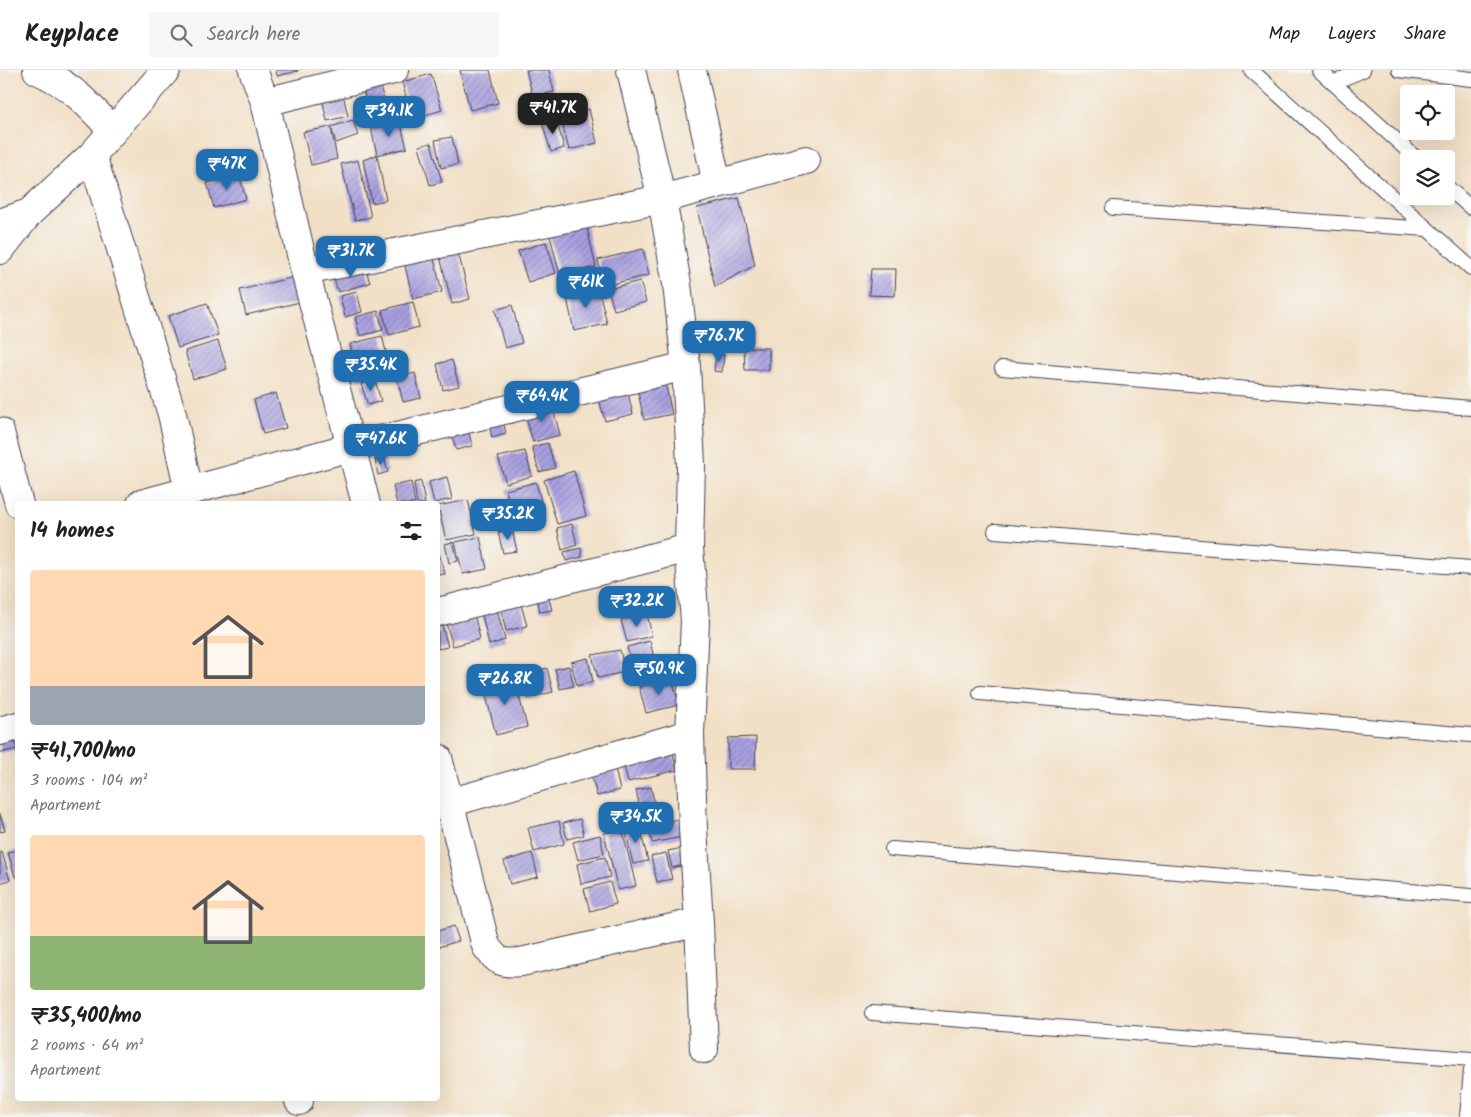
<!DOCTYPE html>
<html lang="en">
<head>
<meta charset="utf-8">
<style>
	:root { --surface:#fff; --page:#f6f6f6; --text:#202124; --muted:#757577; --line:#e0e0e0; --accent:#1f6fb2 }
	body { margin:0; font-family:Kalam,sans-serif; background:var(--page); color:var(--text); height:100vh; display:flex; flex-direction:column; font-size:19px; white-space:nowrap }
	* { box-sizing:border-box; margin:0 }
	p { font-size:16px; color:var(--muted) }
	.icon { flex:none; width:28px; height:28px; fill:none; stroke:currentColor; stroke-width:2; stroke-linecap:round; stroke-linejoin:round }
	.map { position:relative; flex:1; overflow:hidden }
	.side { position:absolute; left:15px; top:431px; width:425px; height:600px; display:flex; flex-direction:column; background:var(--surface); border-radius:5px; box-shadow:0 5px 20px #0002 }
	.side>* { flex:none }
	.controls { position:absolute; left:1400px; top:15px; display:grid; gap:10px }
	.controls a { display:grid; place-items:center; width:55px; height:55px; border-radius:5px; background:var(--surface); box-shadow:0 5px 20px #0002; font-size:25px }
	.price { position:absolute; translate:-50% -42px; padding:0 11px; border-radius:10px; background:var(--accent); color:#fff; font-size:16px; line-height:32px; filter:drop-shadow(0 1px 2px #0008) }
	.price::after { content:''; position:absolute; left:50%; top:30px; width:15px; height:11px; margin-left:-8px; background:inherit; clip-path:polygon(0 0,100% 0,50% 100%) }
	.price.current { background:#222; color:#fff }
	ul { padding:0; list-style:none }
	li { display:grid; align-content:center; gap:10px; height:265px; padding:0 15px }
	li span { display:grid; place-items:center; height:155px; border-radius:5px; color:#555 }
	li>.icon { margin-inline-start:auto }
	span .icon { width:90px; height:90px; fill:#fffc; stroke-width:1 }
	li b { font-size:21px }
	h2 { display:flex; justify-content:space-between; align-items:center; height:60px; padding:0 15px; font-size:21px }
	header { display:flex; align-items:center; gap:30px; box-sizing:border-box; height:70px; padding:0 25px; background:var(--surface); border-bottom:1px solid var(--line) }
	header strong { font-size:24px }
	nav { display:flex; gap:28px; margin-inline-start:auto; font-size:18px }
	.search { width:350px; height:45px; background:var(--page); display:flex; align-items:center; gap:12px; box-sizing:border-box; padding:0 18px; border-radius:5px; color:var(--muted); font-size:19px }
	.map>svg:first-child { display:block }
</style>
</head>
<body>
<header>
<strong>Keyplace</strong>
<div class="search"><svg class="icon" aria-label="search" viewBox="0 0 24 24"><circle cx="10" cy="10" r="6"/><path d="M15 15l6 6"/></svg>Search here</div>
<nav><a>Map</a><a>Layers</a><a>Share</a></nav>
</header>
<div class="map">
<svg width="1471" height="1047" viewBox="0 0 1471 1047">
	<defs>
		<pattern id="building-hatch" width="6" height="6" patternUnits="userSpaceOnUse" patternTransform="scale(1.25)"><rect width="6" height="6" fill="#a9a0e0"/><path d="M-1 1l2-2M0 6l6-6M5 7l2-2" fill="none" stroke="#8982b7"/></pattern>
	</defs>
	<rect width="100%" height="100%" fill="#f6f6f2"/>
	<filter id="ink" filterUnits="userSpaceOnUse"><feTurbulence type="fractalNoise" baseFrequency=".02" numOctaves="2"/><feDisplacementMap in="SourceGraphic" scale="10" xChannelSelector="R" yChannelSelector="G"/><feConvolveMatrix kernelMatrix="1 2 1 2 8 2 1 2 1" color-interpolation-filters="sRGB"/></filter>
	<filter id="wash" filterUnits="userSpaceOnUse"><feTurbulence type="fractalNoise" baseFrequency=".0096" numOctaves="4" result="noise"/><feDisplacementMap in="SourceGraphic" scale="20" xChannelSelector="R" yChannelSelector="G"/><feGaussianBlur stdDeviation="1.12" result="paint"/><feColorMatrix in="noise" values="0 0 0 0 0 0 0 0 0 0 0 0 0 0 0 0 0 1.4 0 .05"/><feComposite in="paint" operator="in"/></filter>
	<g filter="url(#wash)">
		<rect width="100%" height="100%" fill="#f2e0c6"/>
		<g id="blocks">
			<path fill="url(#building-hatch)" d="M276,0H298V1L277,6Z
				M460,0H490L498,33L470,40Z
				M526,0H549L554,22L533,27Z
				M431,4L442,40L412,49L402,12Z
				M379,12L386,38L369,43L362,16Z
				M342,20L348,46L327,51L321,24Z
				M589,39L597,73L569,80L560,46Z
				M556,48L564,78L551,82L542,52Z
				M353,50L358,65L336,73L331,57Z
				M400,51L407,78L377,85L371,58Z
				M331,57L337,89L311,95L303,62Z
				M452,67L458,94L441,98L435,70Z
				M431,73L442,112L430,115L419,76Z
				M377,85L386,130L372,133L363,90Z
				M358,90L371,147L355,150L341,94Z
				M239,104L246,129L214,138L207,113Z
				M739,128L755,195L715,217L697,138Z
				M585,149L596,197L560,205L548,158Z
				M546,172L556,203L528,212L518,181Z
				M457,178L470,229L452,234L439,183Z
				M643,179L649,205L604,216L598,190Z
				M432,181L442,222L413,229L403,188Z
				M364,193L370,213L338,222L332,202Z
				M871,199H896L895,226L869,225Z
				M294,207L300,232L246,245L240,220Z
				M640,211L646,232L614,240L608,219Z
				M598,216L607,254L574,261L566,223Z
				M357,222L362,242L345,247L340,226Z
				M413,232L419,257L389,265L382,240Z
				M207,233L218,265L178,278L168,246Z
				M512,235L522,273L505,278L495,240Z
				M378,241L383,260L360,266L355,247Z
				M382,266L391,301L359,309L350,274Z
				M218,271L227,299L193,309L185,281Z
				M744,278H769V300H745Z
				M716,284L724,285L722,302L714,301Z
				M452,290L459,316L443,320L437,294Z
				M415,303L421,328L403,332L397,308Z
				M664,307L672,344L644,350L636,313Z
				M375,310L381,331L368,335L361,314Z
				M626,315L633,344L605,351L597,322Z
				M276,323L286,358L263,364L254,330Z
				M552,335L560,365L533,372L524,341Z
				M502,346L506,364L492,368L488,349Z
				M467,354L472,376L456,380L450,358Z
				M548,373L555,398L539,402L532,377Z
				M525,381L532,406L506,413L498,387Z
				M384,387L388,402L378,405L375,389Z
				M574,401L586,446L557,454L544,410Z
				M447,407L452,429L434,433L429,412Z
				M421,411L425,434H417L414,413Z
				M411,412L415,434H397L393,416Z
				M536,412L542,435L511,443L506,420Z
				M468,430L476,464L446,470L438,436Z
				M572,454L577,475L562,480L557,458Z
				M512,459L517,481L503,483L498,462Z
				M480,467L487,499L463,504L455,472Z
				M453,472L458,491L449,493L445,474Z
				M581,478L582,487L566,491L564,482Z
				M438,480L445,504L438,505Z
				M548,525L552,540L540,542L537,527Z
				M520,531L527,556L506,561L500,536Z
				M495,532L505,570L489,575L480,536Z
				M473,539L480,569L453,576L444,546Z
				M647,544L652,566L627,572L621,550Z
				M440,548L448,577L438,579V549Z
				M650,571L656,597L634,603L627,577Z
				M620,580L625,602L598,608L592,585Z
				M588,588L593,612L577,616L571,592Z
				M569,596L574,616L560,619L555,599Z
				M547,598L553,622L527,628L521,605Z
				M514,606L527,657L496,665L483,614Z
				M672,608L679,635L646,643L639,617Z
				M13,663L17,679L0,683V666Z
				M756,667L755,699H728V668Z
				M672,679L677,700L628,712L623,691Z
				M614,694L620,720L597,726L590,700Z
				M651,717L656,741L641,744L636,720Z
				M0,744L5,761L0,762Z
				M580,749L584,765L567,769L563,753Z
				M678,749L682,767L652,773L648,756Z
				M559,751L564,774L534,782L528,758Z
				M639,754L648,791L633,794L625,758Z
				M622,758L636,816L618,820L604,763Z
				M600,765L604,784L578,790L573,772Z
				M688,777L692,793L672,798L668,781Z
				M18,780V807H15L8,782Z
				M2,782L10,810L0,813V783Z
				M532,783L538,807L510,814L504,791Z
				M666,783L672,809L657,812L651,786Z
				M605,787L610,807L581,814L577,794Z
				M610,812L616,834L590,841L584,819Z
				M454,856L459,871L438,877V861Z"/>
		</g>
	</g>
	<g filter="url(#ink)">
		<use href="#blocks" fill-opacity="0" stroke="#413e50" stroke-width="1"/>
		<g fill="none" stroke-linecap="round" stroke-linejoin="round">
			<defs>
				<path id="service" d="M1251,0L1471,198
					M1319,0L1417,89
					M1399,0L1471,9
					M1333,13L1363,0
					M1446,116L1471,138
					M1113,138L1428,159
					M1002,298L1471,338
					M995,461L1471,498
					M980,623L1471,665
					M892,779L1471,826
					M872,943L1471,989
					M1467,1047L1471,1000"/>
				<path id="minor" d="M37,0C70,14 89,35 113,61
					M253,0L265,32L305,201L366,434
					M631,0L662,129L677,214L686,296L691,395L689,478L695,551L690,664L693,759L699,852L704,979
					M692,0L717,114
					M265,32L394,0
					M92,85L172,344L189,421L351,377L686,296
					M0,153L29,143L92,85L166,0
					M0,180L29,143
					M305,201L662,129L806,90
					M0,362L19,434
					M141,434L189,421
					M438,542L689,478
					M0,661L18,656
					M438,688L486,876C497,892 502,894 521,892L699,852
					M449,733L690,664
					M299,1031V1029"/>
			</defs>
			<use href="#service" stroke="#413e50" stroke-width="16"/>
			<use href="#minor" stroke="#413e50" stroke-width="30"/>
			<use href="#service" stroke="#fff" stroke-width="14"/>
			<use href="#minor" stroke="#fff" stroke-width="28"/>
		</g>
	</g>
</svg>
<div class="controls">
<a><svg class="icon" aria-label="locate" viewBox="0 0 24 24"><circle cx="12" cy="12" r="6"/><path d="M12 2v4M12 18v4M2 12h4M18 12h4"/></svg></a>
<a><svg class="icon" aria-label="layers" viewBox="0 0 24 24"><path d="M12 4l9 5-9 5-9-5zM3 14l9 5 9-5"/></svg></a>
</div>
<b class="price current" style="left:553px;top:65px">₹41.7K</b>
<b class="price" style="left:389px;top:68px">₹34.1K</b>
<b class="price" style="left:227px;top:121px">₹47K</b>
<b class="price" style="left:351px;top:208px">₹31.7K</b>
<b class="price" style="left:586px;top:239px">₹61K</b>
<b class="price" style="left:719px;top:293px">₹76.7K</b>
<b class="price" style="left:371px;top:322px">₹35.4K</b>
<b class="price" style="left:542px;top:353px">₹64.4K</b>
<b class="price" style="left:381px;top:396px">₹47.6K</b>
<b class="price" style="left:508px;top:471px">₹35.2K</b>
<b class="price" style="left:637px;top:558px">₹32.2K</b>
<b class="price" style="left:659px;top:626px">₹50.9K</b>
<b class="price" style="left:505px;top:636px">₹26.8K</b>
<b class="price" style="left:636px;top:774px">₹34.5K</b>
<section class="side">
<h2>14 homes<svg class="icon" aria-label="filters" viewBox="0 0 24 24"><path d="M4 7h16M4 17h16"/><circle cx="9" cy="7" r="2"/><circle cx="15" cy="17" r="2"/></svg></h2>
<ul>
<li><span style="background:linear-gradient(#ffd9b3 75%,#9aa5b1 0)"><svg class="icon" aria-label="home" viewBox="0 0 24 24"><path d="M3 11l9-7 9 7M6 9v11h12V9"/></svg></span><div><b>₹41,700/mo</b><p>3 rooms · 104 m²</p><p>Apartment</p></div></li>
<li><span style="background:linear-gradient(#ffd9b3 65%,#8fb573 0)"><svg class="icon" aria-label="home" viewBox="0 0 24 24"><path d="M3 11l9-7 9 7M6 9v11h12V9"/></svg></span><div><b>₹35,400/mo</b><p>2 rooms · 64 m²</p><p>Apartment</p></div></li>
</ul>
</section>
</div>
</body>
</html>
